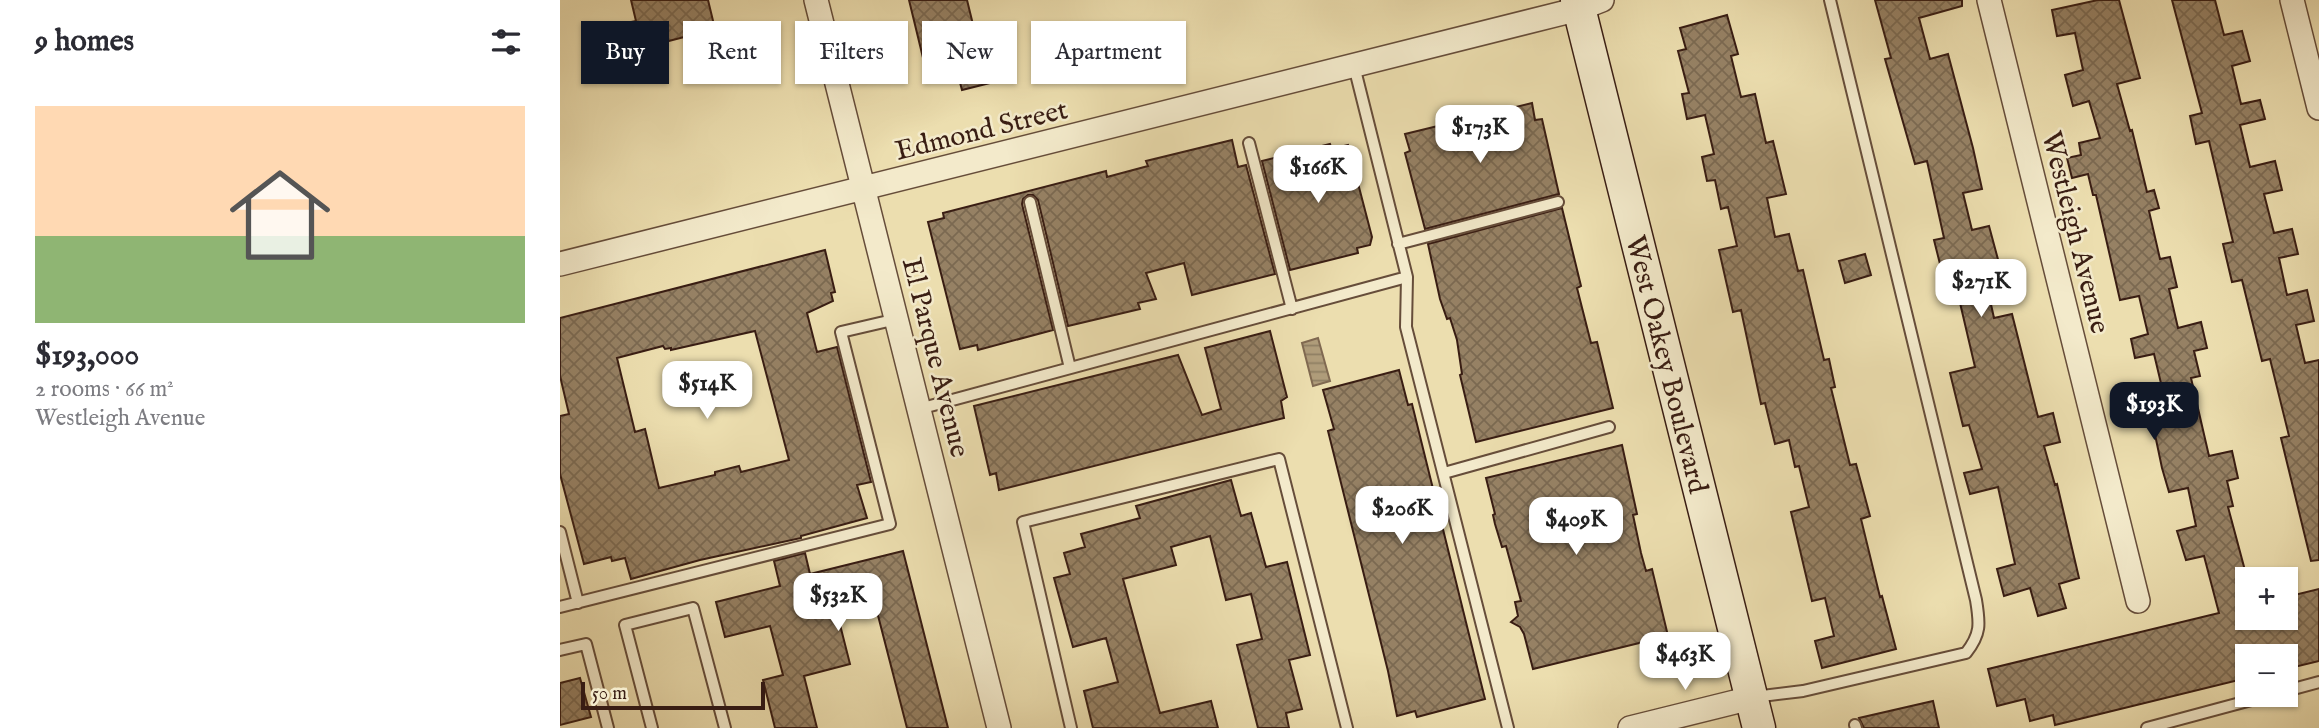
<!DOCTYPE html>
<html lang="en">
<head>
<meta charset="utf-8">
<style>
	:root { --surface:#fff; --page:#f2f2f3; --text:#2b2b33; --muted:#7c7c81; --line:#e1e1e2; --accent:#111827 }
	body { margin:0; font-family:"IM FELL English",serif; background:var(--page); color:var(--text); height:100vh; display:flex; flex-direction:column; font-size:26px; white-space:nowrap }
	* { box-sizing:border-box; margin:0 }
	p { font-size:23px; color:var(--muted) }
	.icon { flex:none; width:38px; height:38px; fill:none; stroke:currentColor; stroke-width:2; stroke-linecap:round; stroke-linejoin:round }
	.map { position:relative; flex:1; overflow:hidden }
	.drawer { display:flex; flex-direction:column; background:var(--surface); width:560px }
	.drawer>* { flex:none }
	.banner { position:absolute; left:21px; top:21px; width:665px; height:63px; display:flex; gap:14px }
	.fabs { position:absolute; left:1675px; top:567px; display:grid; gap:14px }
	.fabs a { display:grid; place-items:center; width:63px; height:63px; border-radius:0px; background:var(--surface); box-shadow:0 2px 5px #0004; font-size:35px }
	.scale { position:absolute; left:21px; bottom:18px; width:184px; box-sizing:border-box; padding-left:7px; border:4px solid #391d13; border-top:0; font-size:19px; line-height:24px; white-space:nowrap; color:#391d13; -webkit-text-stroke:5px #f3eacb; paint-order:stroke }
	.price { position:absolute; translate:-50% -60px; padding:0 16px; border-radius:14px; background:#fff; color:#222; font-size:23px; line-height:46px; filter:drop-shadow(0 2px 4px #0008) }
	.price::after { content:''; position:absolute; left:50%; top:42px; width:21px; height:16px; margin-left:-10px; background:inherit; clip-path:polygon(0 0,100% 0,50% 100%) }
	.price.current { background:var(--accent); color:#fff }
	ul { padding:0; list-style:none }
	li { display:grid; align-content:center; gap:14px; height:371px; padding:0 35px }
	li+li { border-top:2px solid var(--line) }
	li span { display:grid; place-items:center; height:217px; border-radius:0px; color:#555 }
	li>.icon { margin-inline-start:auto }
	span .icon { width:126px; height:126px; fill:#fffc; stroke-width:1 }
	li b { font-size:30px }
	h2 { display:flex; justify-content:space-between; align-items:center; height:84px; padding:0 35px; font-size:30px }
	.tag { padding:0 24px; border-radius:0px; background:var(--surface); box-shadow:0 2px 5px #0004; font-size:24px; line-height:63px }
	.tag.current { background:var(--accent); color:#fff }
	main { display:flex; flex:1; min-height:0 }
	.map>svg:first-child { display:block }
</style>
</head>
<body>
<main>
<section class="drawer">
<h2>9 homes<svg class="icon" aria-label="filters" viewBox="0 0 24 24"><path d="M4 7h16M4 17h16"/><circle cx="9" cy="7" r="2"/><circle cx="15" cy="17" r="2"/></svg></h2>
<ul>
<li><span style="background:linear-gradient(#ffd9b3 60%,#8fb573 0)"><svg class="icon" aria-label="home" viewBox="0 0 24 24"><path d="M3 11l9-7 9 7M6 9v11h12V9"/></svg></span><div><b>$193,000</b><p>2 rooms · 66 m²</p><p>Westleigh Avenue</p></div></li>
</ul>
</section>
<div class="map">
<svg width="1759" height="728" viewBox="0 0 1759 728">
	<defs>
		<pattern id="water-rules" width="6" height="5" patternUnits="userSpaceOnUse" patternTransform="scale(1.75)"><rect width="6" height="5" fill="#af9c7a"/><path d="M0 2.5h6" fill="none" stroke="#8f7f63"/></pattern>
		<pattern id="building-cross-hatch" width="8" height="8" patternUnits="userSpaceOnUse" patternTransform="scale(1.75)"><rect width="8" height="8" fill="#968164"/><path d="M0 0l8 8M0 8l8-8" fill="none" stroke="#7b6951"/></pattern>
	</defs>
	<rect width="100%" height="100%" fill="#ecdeaf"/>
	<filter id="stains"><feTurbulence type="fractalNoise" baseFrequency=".00286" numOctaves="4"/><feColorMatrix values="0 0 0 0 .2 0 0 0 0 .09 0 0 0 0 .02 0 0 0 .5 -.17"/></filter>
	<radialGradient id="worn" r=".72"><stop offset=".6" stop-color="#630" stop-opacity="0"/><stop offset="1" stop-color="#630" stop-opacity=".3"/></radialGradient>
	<path fill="url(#water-rules)" stroke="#806951" stroke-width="2" d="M758,338L770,381L753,386L742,343Z"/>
	<path fill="url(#building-cross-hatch)" stroke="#391d13" stroke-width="2" fill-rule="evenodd" d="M71,0H148L155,29L78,49L71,22L76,21Z
		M349,0H407L419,49L426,47L434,82L402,90L394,60L365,66Z
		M1315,0H1402V6L1359,18L1370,59L1388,54L1413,148L1422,189L1403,193L1412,230L1429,226L1443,278L1426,282L1434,318L1452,314L1478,417L1493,413L1500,442L1484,446L1495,485L1497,484L1519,578L1499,584L1506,608L1478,616L1470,588L1444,596L1437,569L1455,564L1438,487L1410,494L1404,473L1422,469L1409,425L1403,426L1390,373L1415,367L1397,290L1387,292L1374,240L1384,238L1367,161L1355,164L1325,59L1331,58Z
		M1538,0H1559L1580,78L1557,84L1570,131L1572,130L1587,192L1594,190L1599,208L1589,211L1600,259L1610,257L1617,287L1609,289L1618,328L1641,322L1647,348L1634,351L1640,376L1631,378L1649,456L1672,451L1678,478L1667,481L1673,506L1668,507L1687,578V618H1726V597L1759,589V661L1726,669V656H1687V678L1495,725L1493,715L1470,721L1465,699L1437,706L1428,669L1659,613L1644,556L1626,560L1617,531L1636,526L1628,488L1609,492L1602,468L1593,425L1610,421L1594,354L1575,358L1571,339L1588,334L1579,296L1560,300L1536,195H1533L1528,174L1512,178L1507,158L1521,155L1519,143L1540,138L1529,101L1513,106L1505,75L1523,70L1515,33L1497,36L1492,10Z
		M1612,0H1655L1664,35L1682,31L1690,61L1672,66L1681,104L1700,100L1705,119L1680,125L1690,167L1715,161L1722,190L1704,194L1714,233L1732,229L1738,254L1719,258L1727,295L1747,290L1754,321L1736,325L1745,363L1759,360V560L1751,561L1721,438L1729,436L1710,359L1702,361L1682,280L1672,282L1663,244L1673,242L1649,141L1636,144L1630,116L1642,113Z
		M1167,15L1178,54L1171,56L1181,97L1195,94L1206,143L1213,141L1226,194L1207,198L1215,237L1229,234L1238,271L1243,270L1264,360L1269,359L1275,387L1271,388L1290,465L1296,464L1310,516L1301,519L1320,597L1322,596L1336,649L1262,668L1255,641L1274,636L1265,598L1252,601L1231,512L1249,507L1239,466L1235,467L1229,440L1215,444L1205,403L1201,404L1181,310L1173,312L1159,250L1177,246L1168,207L1161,209L1155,180L1147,181L1142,157L1154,154L1145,115L1127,119L1122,94L1129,93L1118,51L1126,49L1120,28Z
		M972,103L975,120L982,119L999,194L865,229L845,153L850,151L845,134Z
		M672,140L678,167L686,165L715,274L632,295L624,263L586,273L596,299L578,303L580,309L508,326L478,200L473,195H468L463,199L462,204L493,330L418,350L417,345L400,349L368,222L384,218L383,213L546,171L547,177L588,166L586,161Z
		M770,144L772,149L788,145L812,237L810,245L797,248L798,253L730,270L702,161Z
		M1002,208L1021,286L1017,288L1031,343L1037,342L1053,408L916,442L900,375L902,374L897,340L890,318L887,319L880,299L868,244Z
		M265,250L275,292L271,293L273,301L247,313L257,352L277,347L311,482L297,485L307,518L241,536V538L140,560L71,579L65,558L52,561L51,557L24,564L0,474V416L9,414L0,376V318ZM195,331L229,460L181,472L179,466L155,472V475L99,488L85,429L75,432L57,358L103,346L105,349L111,348V350Z
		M1305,254L1311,275L1285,283L1279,261Z
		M710,331L727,397L721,401L724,418L439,490L436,473L430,475L414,406L618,355L642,415L661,409L645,348Z
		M839,370L848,405L852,404L925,699L857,717L855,711L837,716L828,671L768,431L774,429L763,390Z
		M1062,445L1077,514L1073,515L1081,553L1086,571L1092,569L1108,636L973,669L964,634L960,627L951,622L958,616L955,602L961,601L946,546L942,547L935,524L933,515L935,514L926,478Z
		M671,480L681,516L691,513L706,567L727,562L750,655L729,660L742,709L726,713L729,728H698L677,645L702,639L691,594L666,600L650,536L611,547L616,565L563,579L600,713L651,701L658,728H533L524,691L558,682L546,638L513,647L494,578L510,574L504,553L525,547L521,534L580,518L576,506Z
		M343,551L388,728H347L314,600L276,609L290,664L244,676L257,728H215L203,680L223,675L210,626L165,637L156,602L220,586L214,561L245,553L250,574Z
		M20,678L31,717L0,725V683Z
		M1373,701L1379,728H1304L1299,718Z"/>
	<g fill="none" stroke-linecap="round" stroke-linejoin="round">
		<defs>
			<path id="service" d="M689,143L732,309
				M470,202L510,368
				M838,244L998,202
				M847,277L846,327L948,728
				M359,409L847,277L794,66
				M884,473L1049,427
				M0,532L18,603
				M0,607L330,524L281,332L337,319
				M0,650L26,644L48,728
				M1726,691L1759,682
				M1194,697L1243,691L1406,653C1421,634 1420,624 1416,600L1270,0
				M1295,725L1296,728
				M92,728L65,625L133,608L165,728
				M511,728L463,522L719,459L787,728
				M1587,728L1710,695"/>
			<path id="minor" d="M256,0L439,728
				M1429,0L1578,601
				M1732,0L1759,108
				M0,264L1019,9L1042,0
				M1070,728L1191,698"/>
			<path id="secondary" d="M1017,0L1199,728"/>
		</defs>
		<use href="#service" stroke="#664d3a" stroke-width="14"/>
		<use href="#minor" stroke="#664d3a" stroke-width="26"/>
		<use href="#secondary" stroke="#391d13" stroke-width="35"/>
		<use href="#service" stroke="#f3eacb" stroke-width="10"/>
		<use href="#minor" stroke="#f3eacb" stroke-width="23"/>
		<use href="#secondary" stroke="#f3eacb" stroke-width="32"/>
	</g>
	<g text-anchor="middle" stroke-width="5" stroke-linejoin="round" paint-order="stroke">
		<g font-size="28" fill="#391d13" stroke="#f3eacb">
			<text transform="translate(421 129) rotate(-14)" y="10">Edmond Street</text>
			<text transform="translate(1517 232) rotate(76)" y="10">Westleigh Avenue</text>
			<text transform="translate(377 357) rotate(76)" y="10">El Parque Avenue</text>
			<text transform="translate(1108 364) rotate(76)" y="10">West Oakey Boulevard</text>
		</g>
	</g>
	<rect width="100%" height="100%" filter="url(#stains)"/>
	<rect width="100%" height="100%" fill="url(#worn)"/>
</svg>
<div class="fabs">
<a>+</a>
<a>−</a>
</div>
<div class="scale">50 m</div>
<b class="price" style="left:920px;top:165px">$173K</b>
<b class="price" style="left:758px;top:205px">$166K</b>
<b class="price" style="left:1421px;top:319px">$271K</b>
<b class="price" style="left:147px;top:421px">$514K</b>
<b class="price current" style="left:1594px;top:442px">$193K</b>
<b class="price" style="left:842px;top:546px">$206K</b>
<b class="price" style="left:1016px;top:557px">$409K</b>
<b class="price" style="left:278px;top:633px">$532K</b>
<b class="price" style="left:1125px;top:692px">$463K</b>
<div class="banner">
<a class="tag current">Buy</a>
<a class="tag">Rent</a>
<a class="tag">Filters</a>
<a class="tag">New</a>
<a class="tag">Apartment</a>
</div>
</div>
</main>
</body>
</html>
